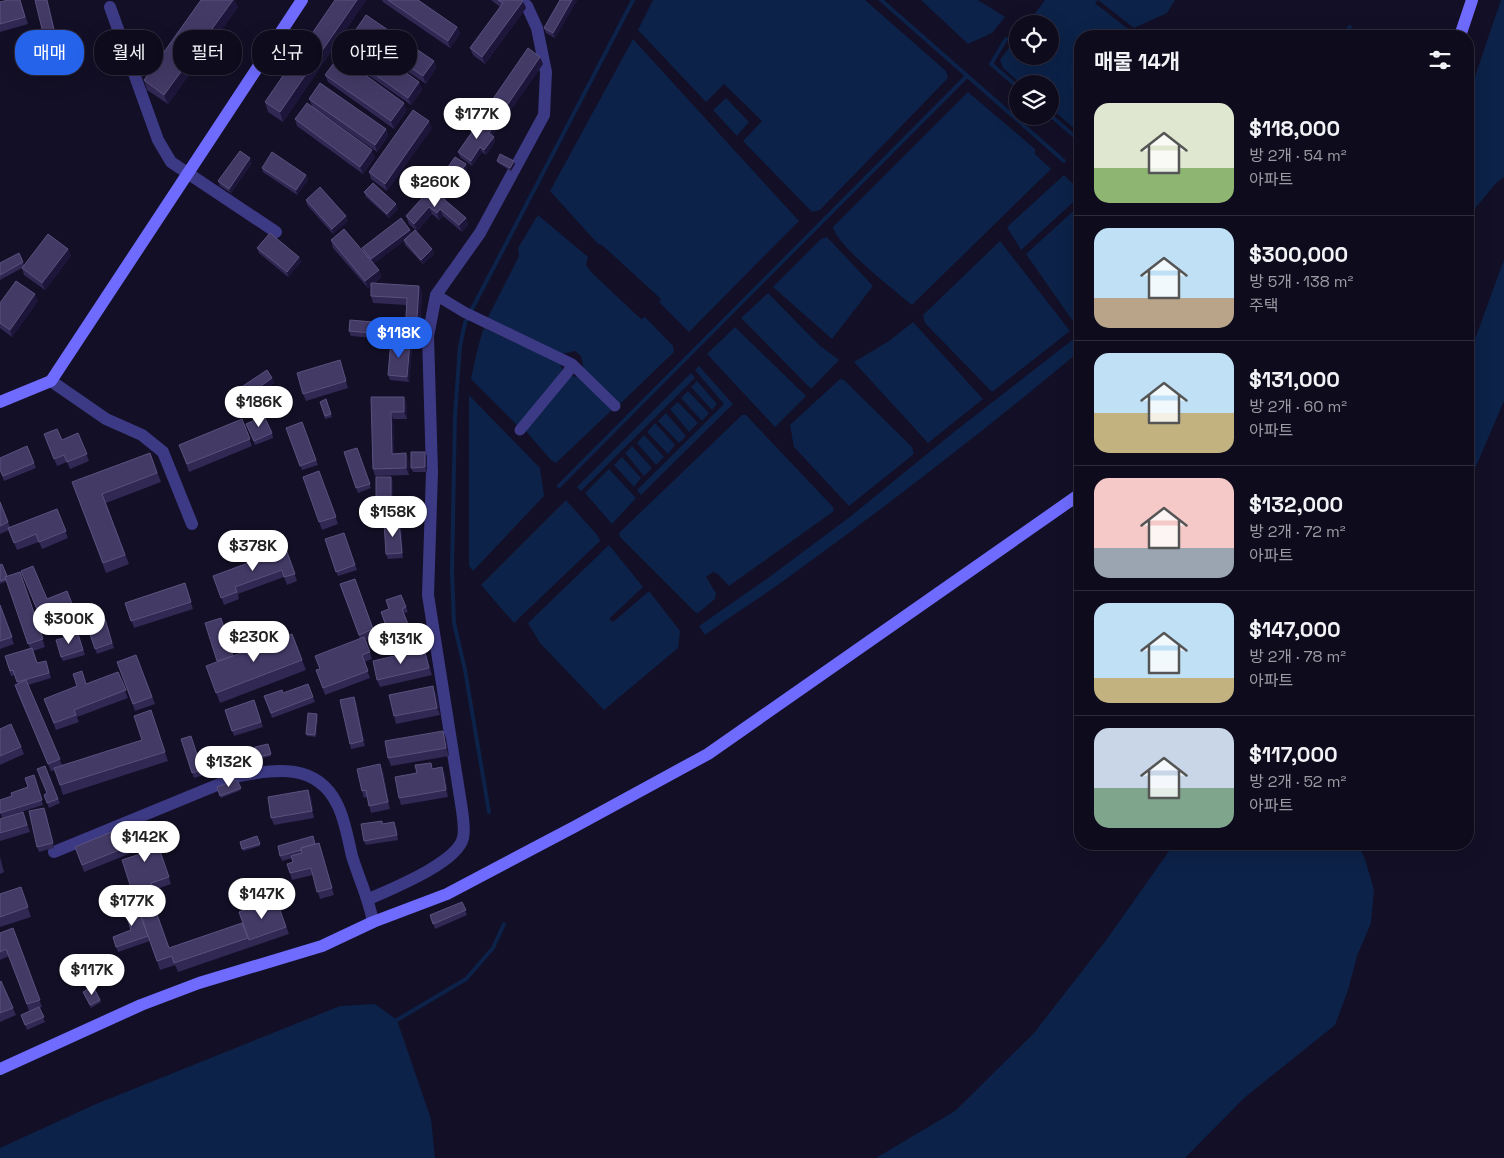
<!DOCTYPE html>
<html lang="ko">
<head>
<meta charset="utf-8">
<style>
	:root { --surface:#0e0b1c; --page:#1c1929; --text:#f1f3f6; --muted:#9b9ba3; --line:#2e2b3b; --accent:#2563eb }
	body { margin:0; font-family:"Space Grotesk","Noto Sans KR",sans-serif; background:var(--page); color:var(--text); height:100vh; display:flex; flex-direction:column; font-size:19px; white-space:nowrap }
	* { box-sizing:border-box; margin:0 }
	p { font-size:16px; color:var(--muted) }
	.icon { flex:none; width:28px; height:28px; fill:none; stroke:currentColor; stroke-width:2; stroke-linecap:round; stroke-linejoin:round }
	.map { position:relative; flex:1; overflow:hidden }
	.panel { position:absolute; left:1074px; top:30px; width:400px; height:820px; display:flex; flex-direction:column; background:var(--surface); border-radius:20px; box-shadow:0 5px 20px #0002,0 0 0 1px var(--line) }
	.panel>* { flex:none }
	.top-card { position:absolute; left:15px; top:30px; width:475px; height:45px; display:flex; gap:10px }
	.buttons { position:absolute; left:1009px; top:15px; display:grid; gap:10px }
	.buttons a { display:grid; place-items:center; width:50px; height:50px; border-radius:50%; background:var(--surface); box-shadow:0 5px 20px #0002,0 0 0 1px var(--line); font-size:25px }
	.price { position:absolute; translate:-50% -42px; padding:0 11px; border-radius:18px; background:#fff; color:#222; font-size:16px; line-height:32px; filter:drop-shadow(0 1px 2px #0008) }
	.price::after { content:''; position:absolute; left:50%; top:30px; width:15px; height:11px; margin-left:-8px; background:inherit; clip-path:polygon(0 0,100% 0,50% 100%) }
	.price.active { background:var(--accent); color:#fff }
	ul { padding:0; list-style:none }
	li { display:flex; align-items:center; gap:15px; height:125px; padding:0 20px }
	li+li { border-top:1px solid var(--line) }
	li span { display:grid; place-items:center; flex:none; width:140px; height:100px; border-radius:15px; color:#555 }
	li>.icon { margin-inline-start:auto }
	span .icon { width:60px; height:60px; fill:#fffc; stroke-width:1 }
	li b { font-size:21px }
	h2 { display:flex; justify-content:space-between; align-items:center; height:60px; padding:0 20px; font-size:21px }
	.pill { padding:0 18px; border-radius:20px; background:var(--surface); box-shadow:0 5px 20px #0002,0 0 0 1px var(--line); font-size:18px; line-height:45px }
	.pill.active { background:var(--accent); color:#fff }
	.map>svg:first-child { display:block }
</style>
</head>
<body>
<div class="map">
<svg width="1504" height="1158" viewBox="0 0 1504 1158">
	<rect width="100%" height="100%" fill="#130f26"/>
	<path fill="#0c2248" d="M653,0H865L946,71L948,78L820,210L812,212L743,141L762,121L724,84L706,102L638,30Z
		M921,0H978L1005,17L992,33L968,44Z
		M1045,0H1175L1167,13L1134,28L1098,0L1095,3L1137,36H1080V133L1050,108V84H1021L1003,68L1000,60L1017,37L1018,56H1050V24H1027Z
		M1501,0H1504V177L1496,183L1468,217V97Z
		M633,39L799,221L689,332L659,302L661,299L602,245L598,244L550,191Z
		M968,92L1035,149V154L1051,169L912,305C895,291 837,246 833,227Z
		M726,98L749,122L737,136L713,110Z
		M1064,175L1080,190V196L1021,250L1007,227Z
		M1080,205V324L1077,327L1026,254Z
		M538,215L588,257L586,265L592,273L641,319L645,317L673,346L674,352L619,405L584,370L581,356L575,351L562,354L498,325L488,317L519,256L518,248Z
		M827,237L873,286L832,339L773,287L821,239Z
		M1000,241L1070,331L992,392L925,323L923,315Z
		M1504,260V401L1468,485V358Z
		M768,293L819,345L839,360L811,389L741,318Z
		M913,322L983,399L928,443L854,362L889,341Z
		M735,327L806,396L775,427L707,354Z
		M484,328L559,363L565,373L519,427L471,379C475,361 478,344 484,328Z
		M1080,334V351C985,430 887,506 786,579C760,598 732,615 705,635L699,626L768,578L851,516L954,432Z
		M699,366L733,404L641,495L637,490L724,404L695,370Z
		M691,373L695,378L581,491L577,487Z
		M570,376L579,377L613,409L556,463L551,460L524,429Z
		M840,379L844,380L912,447L914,454L849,506L794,447L790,425Z
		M697,381L717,404L712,410L691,387Z
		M688,391L709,413L702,421L681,398Z
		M469,395L540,468L544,496L473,571L469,566Z
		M678,402L698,423L689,432L670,409Z
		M666,413L686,436L679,443L658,421Z
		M742,415H746L833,507L834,511L729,586L718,574L713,572L706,577L716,593L715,599L698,613L695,612L620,537L619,533Z
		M655,423L675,445L668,454L647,432Z
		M644,435L664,457L656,465L637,443Z
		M632,446L652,468L644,476L625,453Z
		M622,457L641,478L634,487L614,465Z
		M609,469L636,498L612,524L585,493Z
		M566,500L598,536L600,541L514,623L481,585Z
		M609,545L643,587L609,619L613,622L649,591L680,631L678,648L604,710L540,643L528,623Z
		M1174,844H1358L1365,859L1374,890L1371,923L1357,956L1348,990L1335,1025L1244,1098L1185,1158H876L955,1111L1034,1033L1107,939Z
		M375,1004L397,1020L431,1119L435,1158H0V1148L96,1104L340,1006Z"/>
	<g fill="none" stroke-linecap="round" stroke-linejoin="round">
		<path stroke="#0c2248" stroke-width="4" d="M881,0L1064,161
			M1343,36L1350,27
			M1006,39L991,64L1018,87
			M1050,115L1080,141
			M559,486L967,76
			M489,812L465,670L454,623L452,571L455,415L460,346L465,323L472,309L633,0
			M397,1020L466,979L493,948L504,924"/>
		<path stroke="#3d3a85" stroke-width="11" d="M436,295L464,312L572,364L615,406
			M520,430L568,372L572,364"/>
		<path stroke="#3d3a85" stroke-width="12" d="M110,7L158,140L171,162L276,232
			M51,381L106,419L142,435L163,452L192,524
			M54,852L239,776C276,769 317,763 337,804C345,819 348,840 352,856C359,879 369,899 373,922
			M369,899C391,889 457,863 463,838C465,830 463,818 462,810L428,595L432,472L428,336L436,295L480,233L544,115L546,72L537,28L527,6L520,0"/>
		<path stroke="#6f6bff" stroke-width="12" d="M1460,36L1472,0
			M0,402L51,381L302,0
			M0,1069L141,1005L199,983L322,946L373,922L447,894L574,827L708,754L1080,494"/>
	</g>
	<path fill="#312854" d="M20,0L28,24L0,32V2Z
		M47,0L57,39L46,42L44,37Z
		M335,0H366L283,122L268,112L265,102Z
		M382,0H418L457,27L460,34L450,48L383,2Z
		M491,0H521L526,8L485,64L473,55L470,48L500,7Z
		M560,0H577L555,38L546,33L544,28Z
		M238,7L168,104L147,90L144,80Z
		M355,31L434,61L436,68L426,84L358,38Z
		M342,51L419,82L422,90L411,105L344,58Z
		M543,64L499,127L487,119L484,112Z
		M325,75L407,110L394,129L328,82Z
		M309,99L386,129L388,136L377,152L319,111L375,157L363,174L297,126L295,119L312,106Z
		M432,128L387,191L371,179L369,172Z
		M496,131L492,136L494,137L495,142L486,155L482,152L472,166L460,157L458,152Z
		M497,161L515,164L511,171L498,163Z
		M252,163L231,193L220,186L218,181Z
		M466,164L467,169L446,200L439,195L466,218L468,225L462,232L443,216L439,220L432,214L417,231L409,224L406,216L435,191L433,188Z
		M262,168L306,175L308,180L297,195L263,172Z
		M364,192L398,209L389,218L366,197Z
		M306,200L348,221L333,234L307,205Z
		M410,230L411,234L432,249L434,254L423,264L405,245L404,241L373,264L379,270L381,277L374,284L419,286L422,293L420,325L408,324L406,317V305L373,303L371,296V286L368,288L333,248L331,240L364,252L362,248Z
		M257,248L299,257L301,262L288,277L259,253Z
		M68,249L71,256L45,290L24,275L22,268L0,280V263L23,262L24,265Z
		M38,301L12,337L0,328V303Z
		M418,326L420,331L419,342L351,336L349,331Z
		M410,342L412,346L409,382L390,380L388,375Z
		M340,360L348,388L306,401L303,394Z
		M272,378L274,383L244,403L239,395L237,390Z
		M371,397L407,404V419H393L394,454L409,460V475L375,476L373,469Z
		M326,399L332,417L325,419L320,402Z
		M242,419L252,446L189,472L179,445Z
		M302,422L318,465L302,470L286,428Z
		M246,424L272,433L273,438L255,445Z
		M78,433L89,461L70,469L67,462L57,466L44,434L62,440Z
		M27,446L36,468L4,481L0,471Z
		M357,448L371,488L358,493L344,452Z
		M425,452L427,456V472H413L411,468Z
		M150,453L161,482L106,503L129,564L106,573L72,482Z
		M319,471L338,524L322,530L303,477Z
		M393,482V500H377L376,496Z
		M0,502L10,527L57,509L68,538L42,549L39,542L17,550L9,530L0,534Z
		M401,526L403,558L388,559L386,554Z
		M344,533L357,570L338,576L325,539Z
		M286,549L297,581L287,585L284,577L238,594L239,599L224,605L213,576Z
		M0,565L7,576L20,572L45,647L33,651L37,663L46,661L51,678L28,685L62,765L142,740L151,710L168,761L63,795L55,770L51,771L17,692L15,685L18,684L15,675L11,676L5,656L30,648L7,581L0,584Z
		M24,578L47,599L67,591L75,613L44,626Z
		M355,579L376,636L366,640L372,659L364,662L370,678L325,695L316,670L320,669L360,639L340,584Z
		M185,583L193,609L134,628L125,603Z
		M401,595L408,612L404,613L409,628L389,636L381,612L389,609Z
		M0,605L14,644L0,649Z
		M105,619L114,648L97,654L87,625Z
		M292,634L306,670L220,703L206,666L217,662V661L233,656Z
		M80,639L85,655L63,661L61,657Z
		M136,655L155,704L135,711L117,662Z
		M427,656L432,675L380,687L377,680Z
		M118,672L128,698L77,717L79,722L56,730L44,699Z
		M308,684L315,702L272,718L264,696L283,693Z
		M436,693L440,715L396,724L394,716Z
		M354,697L356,702L365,746L351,749L350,744Z
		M254,700L263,727L234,736L225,710Z
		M318,716L316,737L307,736L306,734Z
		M0,729L21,747L24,754L0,765Z
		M443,731L446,738L449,756L391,766L388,758Z
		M191,736L204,775L194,778L181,739Z
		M268,744L271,756L259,759L258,757Z
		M45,766L60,803L49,808L44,795L47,793Z
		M433,769L445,774L448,797L401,805L399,798L417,773Z
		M383,771L390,809L371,813L367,797L364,798L362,791Z
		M34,775L43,805L2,818L0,812L12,796L28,787Z
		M237,780L241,790L221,798L217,787Z
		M308,790L311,797L314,818L274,825L271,818Z
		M23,812L30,832L0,841V819Z
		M46,813L54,848L39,852L37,847Z
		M382,821L383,824L396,827L398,840L366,845L364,841Z
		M152,828L171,884L154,890L156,897L152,898L169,948L242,923L276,899L289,934L178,972L175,965L160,970L150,941L118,952L116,947L131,930L137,904L140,854Z
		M257,836L260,846L243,851L240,842Z
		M319,843L334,895L320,899L313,875L292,880L290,873L293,862L292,858L282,861L280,856Z
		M129,846L131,853L84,872L75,847Z
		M0,857L4,872L0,874Z
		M248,882L252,894L244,897L240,885Z
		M21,887L31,917L0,927V894Z
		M462,902L467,915L435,929L430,915Z
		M13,928L42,1007L39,1008L45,1022L27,1030L21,1015L29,1011L9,956L0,960V933Z
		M0,982L13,1008L16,1015L0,1022Z
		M83,992L100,1000L101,1002L91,1008Z"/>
	<path fill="#1d163a" d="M233,0H235L238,7L168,104L164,95Z
		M357,0H366L283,122L280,112Z
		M572,0H577L555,38L553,33Z
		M523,1L526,8L485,64L482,57Z
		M457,27L460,34L450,48L448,41Z
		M540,57L543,64L499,127L497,120Z
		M434,61L436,68L426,84L423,76Z
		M419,82L422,90L411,105L408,98Z
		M404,103L407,110L394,129L391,121Z
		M429,121L432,128L387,191L385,184Z
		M494,126L496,131L490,138L489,133Z
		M386,129L388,136L377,152L375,145Z
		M494,137L495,142L486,155L484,150Z
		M480,147L482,152L472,166L471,161Z
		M372,150L375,157L363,174L360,167Z
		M250,158L252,163L231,193L229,189Z
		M514,161L515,164L511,171L510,168Z
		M466,164L467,169L446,200L444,195Z
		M306,175L308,180L297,195L296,190Z
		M396,204L398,209L389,218L387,214Z
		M429,207L432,214L417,231L414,224Z
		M440,209L443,216L439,220L437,213Z
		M346,216L348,221L333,234L332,229Z
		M466,218L468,225L462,232L459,225Z
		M410,230L412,235L373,264L371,259Z
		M68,249L71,256L45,290L42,283Z
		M432,249L434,254L423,264L421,260Z
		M299,257L301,262L288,277L287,272Z
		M379,270L381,277L368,288L365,281Z
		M419,286L422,293L420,325L417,318Z
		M35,294L38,301L12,337L10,330Z
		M418,326L420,331L419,342L417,337Z
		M410,342L412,346L409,382L407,377Z
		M272,378L274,383L244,403L243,399Z
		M404,397L407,404V419L404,412Z
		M391,412L393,419L395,461L392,454Z
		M425,452L427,456V472L425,467Z
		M406,453L409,460V475L406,468Z
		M391,477L393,482V500L391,496Z
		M399,521L401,526L403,558L402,553Z
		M424,649L427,656L432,675L429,668Z
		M433,686L436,693L440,715L437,708Z
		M354,697L356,702L365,746L363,741Z
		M317,714L318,716L316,737L315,735Z
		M443,731L446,738L449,756L446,748Z
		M380,764L383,771L390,809L388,802Z
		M442,767L445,774L448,797L446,790Z
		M308,790L311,797L314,818L312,811Z
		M319,843L322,850L334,895L332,888Z"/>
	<path fill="#433a66" stroke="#5a527e" d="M8,0H20L25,17L0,24V2Z
		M35,0H47L55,34L44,37Z
		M201,0H233L164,95L144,80Z
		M335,0H357L280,112L265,102Z
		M388,0H418L457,27L448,41Z
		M498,0H521L523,1L482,57L470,48L503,3Z
		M560,0H572L553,33L544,28Z
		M366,15L434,61L423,76L355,31Z
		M353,35L419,82L408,98L342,51Z
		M528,48L540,57L497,120L484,112Z
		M339,56L404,103L391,121L325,75Z
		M320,83L386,129L375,145L309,99Z
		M307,103L372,150L360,167L295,119Z
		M413,110L429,121L385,184L369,172Z
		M482,118L494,126L489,133L494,137L484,150L480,147L471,161L458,152Z
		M240,151L250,158L229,189L218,181Z
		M272,152L306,175L296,190L262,168Z
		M500,154L514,161L510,168L497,161Z
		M455,157L466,164L444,195L433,188Z
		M373,183L396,204L387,214L364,192Z
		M320,187L346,216L332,229L306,200Z
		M431,188L466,218L459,225L440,209L437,213L429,207L414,224L406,216Z
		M401,218L410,230L371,259L362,248Z
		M344,229L379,270L365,281L331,240Z
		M415,230L432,249L421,260L404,240Z
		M270,233L299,257L287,272L257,248Z
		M48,234L68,249L42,283L22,268Z
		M19,253L23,262L0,275V263Z
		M16,281L35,294L10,330L0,323V303Z
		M371,283L419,286L417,318L406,317L407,298L371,296Z
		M350,320L418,326L417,337L349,331Z
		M391,340L410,342L407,377L388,375Z
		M340,360L346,381L303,394L297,373Z
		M267,370L272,378L243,399L237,390Z
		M371,397H404V412H391L392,454L406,453V468L373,469Z
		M326,399L331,414L325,416L320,402Z
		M264,416L272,433L254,441L246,424Z
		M242,419L250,439L187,464L179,445Z
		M302,422L316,460L300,466L286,428Z
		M57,429L62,440L78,433L87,454L67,462L64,455L54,459L44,434Z
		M27,446L34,463L3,476L0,470V458Z
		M357,448L370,484L356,488L344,452Z
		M411,452H425V467L411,468Z
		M150,453L157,473L102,494L125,555L103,563L72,482Z
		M319,471L336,517L319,522L303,477Z
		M376,477H391V496H376Z
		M0,502L8,522L0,526Z
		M57,509L66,531L39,542L36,534L14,543L8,528Z
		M399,521L402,553L386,554L384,522Z
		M344,533L355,565L336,572L325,539Z
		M286,549L295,574L284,577L282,570L235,587L237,592L221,598L213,576Z
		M2,564L7,576L5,577L6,579L0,581V565Z
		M33,566L47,599L67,591L73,606L41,619L21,571Z
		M20,572L43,639L28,644L5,577Z
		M355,579L373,629L359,635L340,584Z
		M185,583L191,602L131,621L125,603Z
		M401,595L406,607L402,609L408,624L388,631L381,612L389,609L386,600Z
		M0,605L12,637L0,641Z
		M221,618L233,656L217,661L205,623Z
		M105,619L112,643L95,649L87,625Z
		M78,634L83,650L61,657L56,640Z
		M292,634L302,660L216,693L206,666Z
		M364,637L370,652L362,655L368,671L323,688L316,670L320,669L315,656Z
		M32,648L37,663L46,661L49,673L17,682L13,670L10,671L5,656Z
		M424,649L429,668L377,680L373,661Z
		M136,655L152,697L133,704L117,662Z
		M82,671L86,684L118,672L126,690L74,710L76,715L54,723L44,699L77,686L73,674Z
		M26,680L60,759L48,764L15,685Z
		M308,684L313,697L271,713L264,696L282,690L283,693Z
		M433,686L437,708L394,716L389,695Z
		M354,697L363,741L350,744L340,700Z
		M254,700L261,722L232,731L225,710Z
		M151,710L165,752L60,785L54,768L142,740L134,716Z
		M308,713L317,714L315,735L306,734Z
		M11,724L21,747L0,756V729Z
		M443,731L446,748L388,758L385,741Z
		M191,736L202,770L192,773L181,739Z
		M268,744L271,754L258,757L255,747Z
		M431,763L432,769L442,767L446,790L399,798L395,777L417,773L415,765Z
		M380,764L388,802L369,806L366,790L362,791L357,769Z
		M45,766L58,799L47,803L44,795L47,793L37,769Z
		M34,775L42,800L0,813V800L12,796L11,793L28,787L25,778Z
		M237,780L241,788L220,796L217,787Z
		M308,790L312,811L271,818L268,797Z
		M44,808L53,843L37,847L29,811Z
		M23,812L27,825L0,833V819Z
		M382,821V824L394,822L397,835L364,841L361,824Z
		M121,828L129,846L82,865L75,847Z
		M152,828L169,877L151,883L153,890L149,891L148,889L133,894L122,860L140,854L133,834Z
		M257,836L260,844L242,849L240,842Z
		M313,836L315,844L301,848V850L280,856L278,846Z
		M319,843L332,888L317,892L311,868L290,873L287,864L293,862L291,856L302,853L301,848Z
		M248,882L251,892L243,894L240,885Z
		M21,887L28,907L0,917V894Z
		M148,889L169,948L242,923L248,938L174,963L172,956L157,961L133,894Z
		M276,899L286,927L249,940L239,912Z
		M462,902L466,910L433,924L430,915Z
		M137,904L148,936L116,947L113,937L131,930L124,908Z
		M13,928L40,1000L27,1004L6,949L0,952V933Z
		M1,981L13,1008L0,1013V982Z
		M93,986L100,1000L90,1005L83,992Z
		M39,1007L44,1017L25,1025L21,1015Z"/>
</svg>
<div class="buttons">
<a><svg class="icon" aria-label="locate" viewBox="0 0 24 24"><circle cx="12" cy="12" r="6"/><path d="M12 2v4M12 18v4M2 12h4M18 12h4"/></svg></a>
<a><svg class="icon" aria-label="layers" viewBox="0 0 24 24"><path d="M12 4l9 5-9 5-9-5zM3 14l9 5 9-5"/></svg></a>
</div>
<b class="price" style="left:477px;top:140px">$177K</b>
<b class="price" style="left:435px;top:208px">$260K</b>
<b class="price active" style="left:399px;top:359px">$118K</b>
<b class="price" style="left:259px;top:428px">$186K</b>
<b class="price" style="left:393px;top:538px">$158K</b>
<b class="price" style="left:253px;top:572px">$378K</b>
<b class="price" style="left:69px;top:645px">$300K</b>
<b class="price" style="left:254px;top:663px">$230K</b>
<b class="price" style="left:401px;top:665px">$131K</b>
<b class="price" style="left:229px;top:788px">$132K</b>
<b class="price" style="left:145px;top:863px">$142K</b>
<b class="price" style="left:262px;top:920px">$147K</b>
<b class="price" style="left:132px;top:927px">$177K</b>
<b class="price" style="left:92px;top:996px">$117K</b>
<div class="top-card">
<a class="pill active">매매</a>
<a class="pill">월세</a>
<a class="pill">필터</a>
<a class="pill">신규</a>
<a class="pill">아파트</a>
</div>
<section class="panel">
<h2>매물 14개<svg class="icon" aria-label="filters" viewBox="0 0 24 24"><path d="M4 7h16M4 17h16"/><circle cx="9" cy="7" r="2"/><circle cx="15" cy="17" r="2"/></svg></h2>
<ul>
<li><span style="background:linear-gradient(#dfe7d0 65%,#8fb573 0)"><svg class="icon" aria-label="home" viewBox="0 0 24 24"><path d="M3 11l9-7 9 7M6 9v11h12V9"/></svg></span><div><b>$118,000</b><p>방 2개 · 54 m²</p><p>아파트</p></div></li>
<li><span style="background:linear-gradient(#bfe0f5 70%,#b9a48a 0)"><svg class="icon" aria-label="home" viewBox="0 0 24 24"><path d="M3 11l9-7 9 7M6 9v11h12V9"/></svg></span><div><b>$300,000</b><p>방 5개 · 138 m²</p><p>주택</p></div></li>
<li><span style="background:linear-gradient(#bfe0f5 60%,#c2b280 0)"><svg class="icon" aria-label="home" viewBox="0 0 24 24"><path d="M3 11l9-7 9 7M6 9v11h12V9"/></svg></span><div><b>$131,000</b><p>방 2개 · 60 m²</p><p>아파트</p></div></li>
<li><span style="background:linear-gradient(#f6c9c9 70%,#9aa5b1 0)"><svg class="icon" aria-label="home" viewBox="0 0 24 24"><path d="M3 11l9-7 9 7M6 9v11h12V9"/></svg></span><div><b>$132,000</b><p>방 2개 · 72 m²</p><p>아파트</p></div></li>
<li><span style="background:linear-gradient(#bfe0f5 75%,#c2b280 0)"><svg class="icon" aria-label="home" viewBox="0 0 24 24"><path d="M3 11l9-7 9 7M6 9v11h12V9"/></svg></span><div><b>$147,000</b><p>방 2개 · 78 m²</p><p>아파트</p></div></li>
<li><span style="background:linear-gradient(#c9d6e8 60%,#7fa58c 0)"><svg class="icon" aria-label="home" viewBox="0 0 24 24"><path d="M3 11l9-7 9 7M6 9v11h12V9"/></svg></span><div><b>$117,000</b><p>방 2개 · 52 m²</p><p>아파트</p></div></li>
</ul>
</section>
</div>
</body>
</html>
